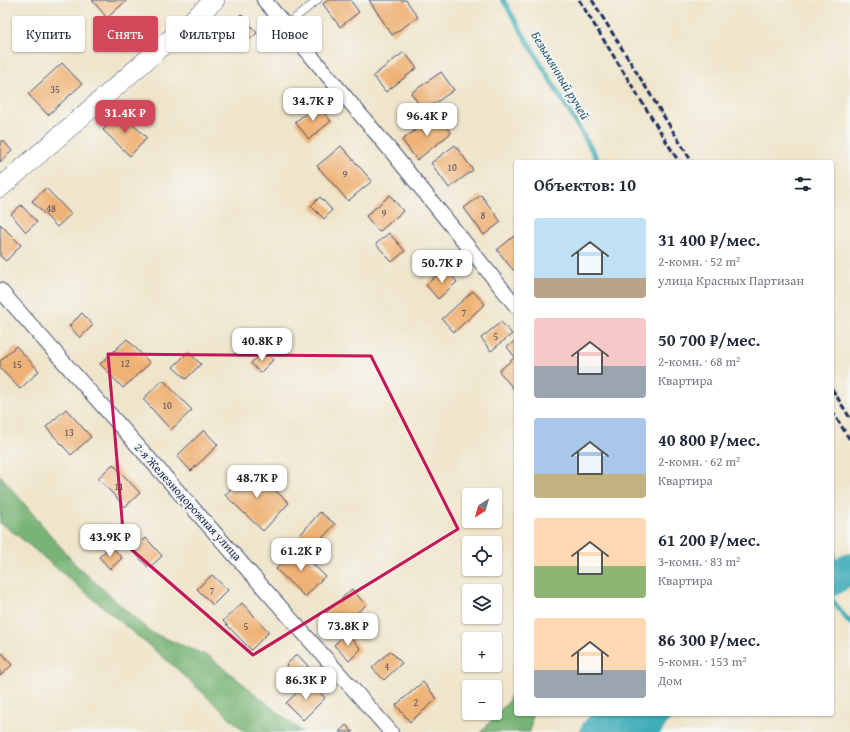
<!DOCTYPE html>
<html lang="ru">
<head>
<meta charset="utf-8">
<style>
	:root { --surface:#fff; --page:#f2f2f3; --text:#1f2937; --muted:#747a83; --accent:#d1495b }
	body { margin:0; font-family:"Gentium Book Plus",serif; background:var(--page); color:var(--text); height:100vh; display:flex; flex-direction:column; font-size:15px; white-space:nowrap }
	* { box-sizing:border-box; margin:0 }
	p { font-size:13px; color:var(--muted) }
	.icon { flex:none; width:22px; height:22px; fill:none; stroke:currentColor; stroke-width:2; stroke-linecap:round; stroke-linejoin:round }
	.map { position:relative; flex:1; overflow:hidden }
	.drawer { position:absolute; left:514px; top:160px; width:320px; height:556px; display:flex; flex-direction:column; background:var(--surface); border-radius:4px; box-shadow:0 1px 3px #0004 }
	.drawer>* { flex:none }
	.guide { position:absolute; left:12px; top:16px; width:380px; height:36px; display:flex; gap:8px }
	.needle { width:26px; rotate:217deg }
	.fabs { position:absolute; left:462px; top:488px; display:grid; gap:8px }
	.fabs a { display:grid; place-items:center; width:40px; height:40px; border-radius:4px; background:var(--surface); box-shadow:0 1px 3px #0004; font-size:20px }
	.price { position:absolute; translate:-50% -34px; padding:0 9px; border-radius:8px; background:#fff; color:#222; font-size:13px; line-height:26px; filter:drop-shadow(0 1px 2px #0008) }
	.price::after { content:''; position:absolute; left:50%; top:24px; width:12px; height:9px; margin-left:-6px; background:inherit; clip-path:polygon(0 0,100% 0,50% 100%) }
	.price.active { background:var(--accent); color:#fff }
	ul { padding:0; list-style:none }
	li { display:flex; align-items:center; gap:12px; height:100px; padding:0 20px }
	li span { display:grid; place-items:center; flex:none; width:112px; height:80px; border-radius:4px; color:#555 }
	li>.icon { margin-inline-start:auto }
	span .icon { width:48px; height:48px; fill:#fffc; stroke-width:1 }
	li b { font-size:17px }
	h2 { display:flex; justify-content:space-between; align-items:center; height:48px; padding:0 20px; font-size:17px }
	.tag { padding:0 14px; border-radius:4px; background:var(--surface); box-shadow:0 1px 3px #0004; font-size:14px; line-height:36px }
	.tag.active { background:var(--accent); color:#fff }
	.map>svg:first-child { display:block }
</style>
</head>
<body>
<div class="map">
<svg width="850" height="732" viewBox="0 0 850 732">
	<rect width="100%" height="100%" fill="#f6f6f2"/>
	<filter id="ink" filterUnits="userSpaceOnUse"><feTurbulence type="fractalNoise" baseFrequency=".025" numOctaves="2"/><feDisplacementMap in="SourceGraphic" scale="8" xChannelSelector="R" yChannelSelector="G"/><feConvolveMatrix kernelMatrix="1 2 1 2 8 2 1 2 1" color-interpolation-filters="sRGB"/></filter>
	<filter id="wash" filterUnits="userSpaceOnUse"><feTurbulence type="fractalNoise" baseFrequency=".012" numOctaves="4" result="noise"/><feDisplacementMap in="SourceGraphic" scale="16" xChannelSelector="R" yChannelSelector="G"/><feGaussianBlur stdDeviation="0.9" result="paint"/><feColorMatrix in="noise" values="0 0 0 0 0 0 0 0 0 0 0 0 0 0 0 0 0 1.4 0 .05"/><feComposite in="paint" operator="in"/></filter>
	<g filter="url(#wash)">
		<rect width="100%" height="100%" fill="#efe5cb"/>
		<path fill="#78b474" stroke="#4a7269" d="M0,475L75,564L150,632L210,657L302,732H245L177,669L17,535L0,523Z
			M516,686V714H532L530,732H481L507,703Z"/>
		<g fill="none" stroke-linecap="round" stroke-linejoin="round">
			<path stroke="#3cacb7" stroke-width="5" d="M503,0L599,162
				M832,521L834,530L833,559L843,574
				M832,600L850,623"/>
			<path stroke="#3cacb7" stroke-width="30" d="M832,581C839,578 843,570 850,568
				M595,732C608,715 629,732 646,726C651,723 652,718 656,714"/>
		</g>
		<g id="blocks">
			<path fill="#efb276" d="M92,0H127L107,18Z
				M328,0H350L359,12L340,27L323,4Z
				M369,0H406L418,17L392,35Z
				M241,14L257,33L237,50L221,32Z
				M404,52L417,68L386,92L373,76Z
				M62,63L82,84L48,115L28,94Z
				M441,72L454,90L424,111L411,93Z
				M317,105L331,121L309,139L295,122Z
				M120,112L147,138L130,156L103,130Z
				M437,114L451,133L417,160L402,140Z
				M3,140L12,151L0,162V142Z
				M455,145L473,170L449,188L431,163Z
				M341,146L372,181L348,201L317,166Z
				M46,188L71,214L57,227L32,201Z
				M390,195L403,211L379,232L366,216Z
				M481,195L501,222L484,235L464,208Z
				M320,197L332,210L324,219L311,206Z
				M21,205L37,222L26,232L11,214Z
				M0,224L21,245L6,261L0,256Z
				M389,233L405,251L392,262L376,244Z
				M514,236L516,239V267L513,270L497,250Z
				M445,268L457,282L438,299L426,285Z
				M473,291L485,304L454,332L442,319Z
				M82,313L93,325L80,338L69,326Z
				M501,322L512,334L491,351L481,338Z
				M127,339L150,363L123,388L100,364Z
				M516,340V392L499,371L515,357L507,347Z
				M16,346L39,371L20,389L0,368V361Z
				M265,350L273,360L260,373L251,363Z
				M188,352L201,364L186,379L173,367Z
				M163,380L192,410L171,430L143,399Z
				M66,409L91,437L71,455L46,427Z
				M204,430L218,445L191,471L177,456Z
				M113,464L140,493L125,507L98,478Z
				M251,468L289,503L263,531L225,495Z
				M320,512L335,524L314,547L300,535Z
				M146,538L162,556L149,568L133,551Z
				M111,546L122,558L110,569L99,557Z
				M297,548L325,576L305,597L276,569Z
				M212,575L228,590L213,605L197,589Z
				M352,589L366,605L340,628L326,613Z
				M242,603L269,632L251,650L223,621Z
				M346,633L361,649L349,661L334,645Z
				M390,651L402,663L384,680L372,668Z
				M2,653L12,665L0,676V655Z
				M297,654L308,666L297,677L286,665Z
				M309,681L325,698L303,720L286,703Z
				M423,682L437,699L410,722L396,705Z
				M346,725L353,732H339Z"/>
		</g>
	</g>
	<g filter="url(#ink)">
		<use href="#blocks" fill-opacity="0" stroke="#3b4a6e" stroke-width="1"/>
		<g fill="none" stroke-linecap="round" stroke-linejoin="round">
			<defs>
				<path id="lane" d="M286,25L318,0"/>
				<path id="street" d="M264,0L391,151L516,306
					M0,290L391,732"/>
				<path id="secondary" d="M0,188L215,0"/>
			</defs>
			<use href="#lane" stroke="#3b4a6e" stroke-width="8"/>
			<use href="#street" stroke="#3b4a6e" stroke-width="16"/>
			<use href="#secondary" stroke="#3b4a6e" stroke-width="20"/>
			<use href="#lane" stroke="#fff" stroke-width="7"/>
			<use href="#street" stroke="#fff" stroke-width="14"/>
			<use href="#secondary" stroke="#fff" stroke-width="19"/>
			<path stroke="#1b2f5e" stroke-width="3" stroke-dasharray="6 3" stroke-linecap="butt" d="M579,0L679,162
				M592,0L692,162
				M832,389L850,418
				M832,411L850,440"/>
		</g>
	</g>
	<path fill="none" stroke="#c2185b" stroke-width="3" stroke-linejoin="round" d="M108,354L371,356L458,529L253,655L124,543Z"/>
	<g text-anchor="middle" stroke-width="4" stroke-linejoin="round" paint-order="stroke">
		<g font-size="10" fill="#505064">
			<text x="55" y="93">35</text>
			<text x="452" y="171">10</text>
			<text x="345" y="178">9</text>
			<text x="51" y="212">48</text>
			<text x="384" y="217">9</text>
			<text x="483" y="219">8</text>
			<text x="464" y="316">7</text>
			<text x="496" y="340">5</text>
			<text x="125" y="367">12</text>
			<text x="17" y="368">15</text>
			<text x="167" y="409">10</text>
			<text x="69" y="436">13</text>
			<text x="119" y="490">11</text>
			<text x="212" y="594">7</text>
			<text x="246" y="630">5</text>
			<text x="387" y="670">4</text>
			<text x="416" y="706">2</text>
		</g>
		<g font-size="12" fill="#1b2f5e" stroke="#f6f6f2">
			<text transform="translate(188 502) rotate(48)" y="4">2-я Железнодорожная улица</text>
		</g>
		<g font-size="13" font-style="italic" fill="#275b7d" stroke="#f6f6f2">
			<text transform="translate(561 75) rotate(59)" y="5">Безымянный ручей</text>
		</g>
	</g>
</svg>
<div class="fabs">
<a><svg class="needle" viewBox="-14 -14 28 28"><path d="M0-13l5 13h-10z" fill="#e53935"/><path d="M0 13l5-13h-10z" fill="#747a83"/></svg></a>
<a><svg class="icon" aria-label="locate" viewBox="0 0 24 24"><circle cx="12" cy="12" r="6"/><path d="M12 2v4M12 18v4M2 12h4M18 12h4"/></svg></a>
<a><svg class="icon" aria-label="layers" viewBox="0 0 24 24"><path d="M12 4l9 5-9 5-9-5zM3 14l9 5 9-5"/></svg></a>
<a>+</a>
<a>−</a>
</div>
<b class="price" style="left:313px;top:122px">34.7K ₽</b>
<b class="price active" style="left:125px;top:134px">31.4K ₽</b>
<b class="price" style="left:427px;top:137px">96.4K ₽</b>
<b class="price" style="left:442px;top:284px">50.7K ₽</b>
<b class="price" style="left:262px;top:362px">40.8K ₽</b>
<b class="price" style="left:257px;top:499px">48.7K ₽</b>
<b class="price" style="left:110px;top:558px">43.9K ₽</b>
<b class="price" style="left:301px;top:572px">61.2K ₽</b>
<b class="price" style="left:348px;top:647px">73.8K ₽</b>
<b class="price" style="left:306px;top:701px">86.3K ₽</b>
<div class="guide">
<a class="tag">Купить</a>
<a class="tag active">Снять</a>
<a class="tag">Фильтры</a>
<a class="tag">Новое</a>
</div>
<section class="drawer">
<h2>Объектов: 10<svg class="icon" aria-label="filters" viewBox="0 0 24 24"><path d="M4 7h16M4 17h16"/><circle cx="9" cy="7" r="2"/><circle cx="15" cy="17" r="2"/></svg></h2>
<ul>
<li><span style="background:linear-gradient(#bfe0f5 75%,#b9a48a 0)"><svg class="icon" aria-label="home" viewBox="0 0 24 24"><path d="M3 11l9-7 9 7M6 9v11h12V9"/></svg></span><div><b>31 400 ₽/мес.</b><p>2-комн. · 52 m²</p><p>улица Красных Партизан</p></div></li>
<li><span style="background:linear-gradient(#f6c9c9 60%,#9aa5b1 0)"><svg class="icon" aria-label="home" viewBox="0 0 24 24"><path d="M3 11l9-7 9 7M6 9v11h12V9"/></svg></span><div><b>50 700 ₽/мес.</b><p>2-комн. · 68 m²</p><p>Квартира</p></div></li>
<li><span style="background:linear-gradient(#a9c7e8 70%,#c2b280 0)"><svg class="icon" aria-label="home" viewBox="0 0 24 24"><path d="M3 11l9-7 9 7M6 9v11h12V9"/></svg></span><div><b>40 800 ₽/мес.</b><p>2-комн. · 62 m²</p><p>Квартира</p></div></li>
<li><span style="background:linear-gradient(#ffd9b3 60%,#8fb573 0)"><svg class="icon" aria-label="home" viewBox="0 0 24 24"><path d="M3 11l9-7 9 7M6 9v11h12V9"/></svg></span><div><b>61 200 ₽/мес.</b><p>3-комн. · 83 m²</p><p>Квартира</p></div></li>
<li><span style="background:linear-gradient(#ffd9b3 65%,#9aa5b1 0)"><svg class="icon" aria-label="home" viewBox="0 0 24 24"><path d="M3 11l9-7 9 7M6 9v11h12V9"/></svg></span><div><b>86 300 ₽/мес.</b><p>5-комн. · 153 m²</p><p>Дом</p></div></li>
</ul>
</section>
</div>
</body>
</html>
